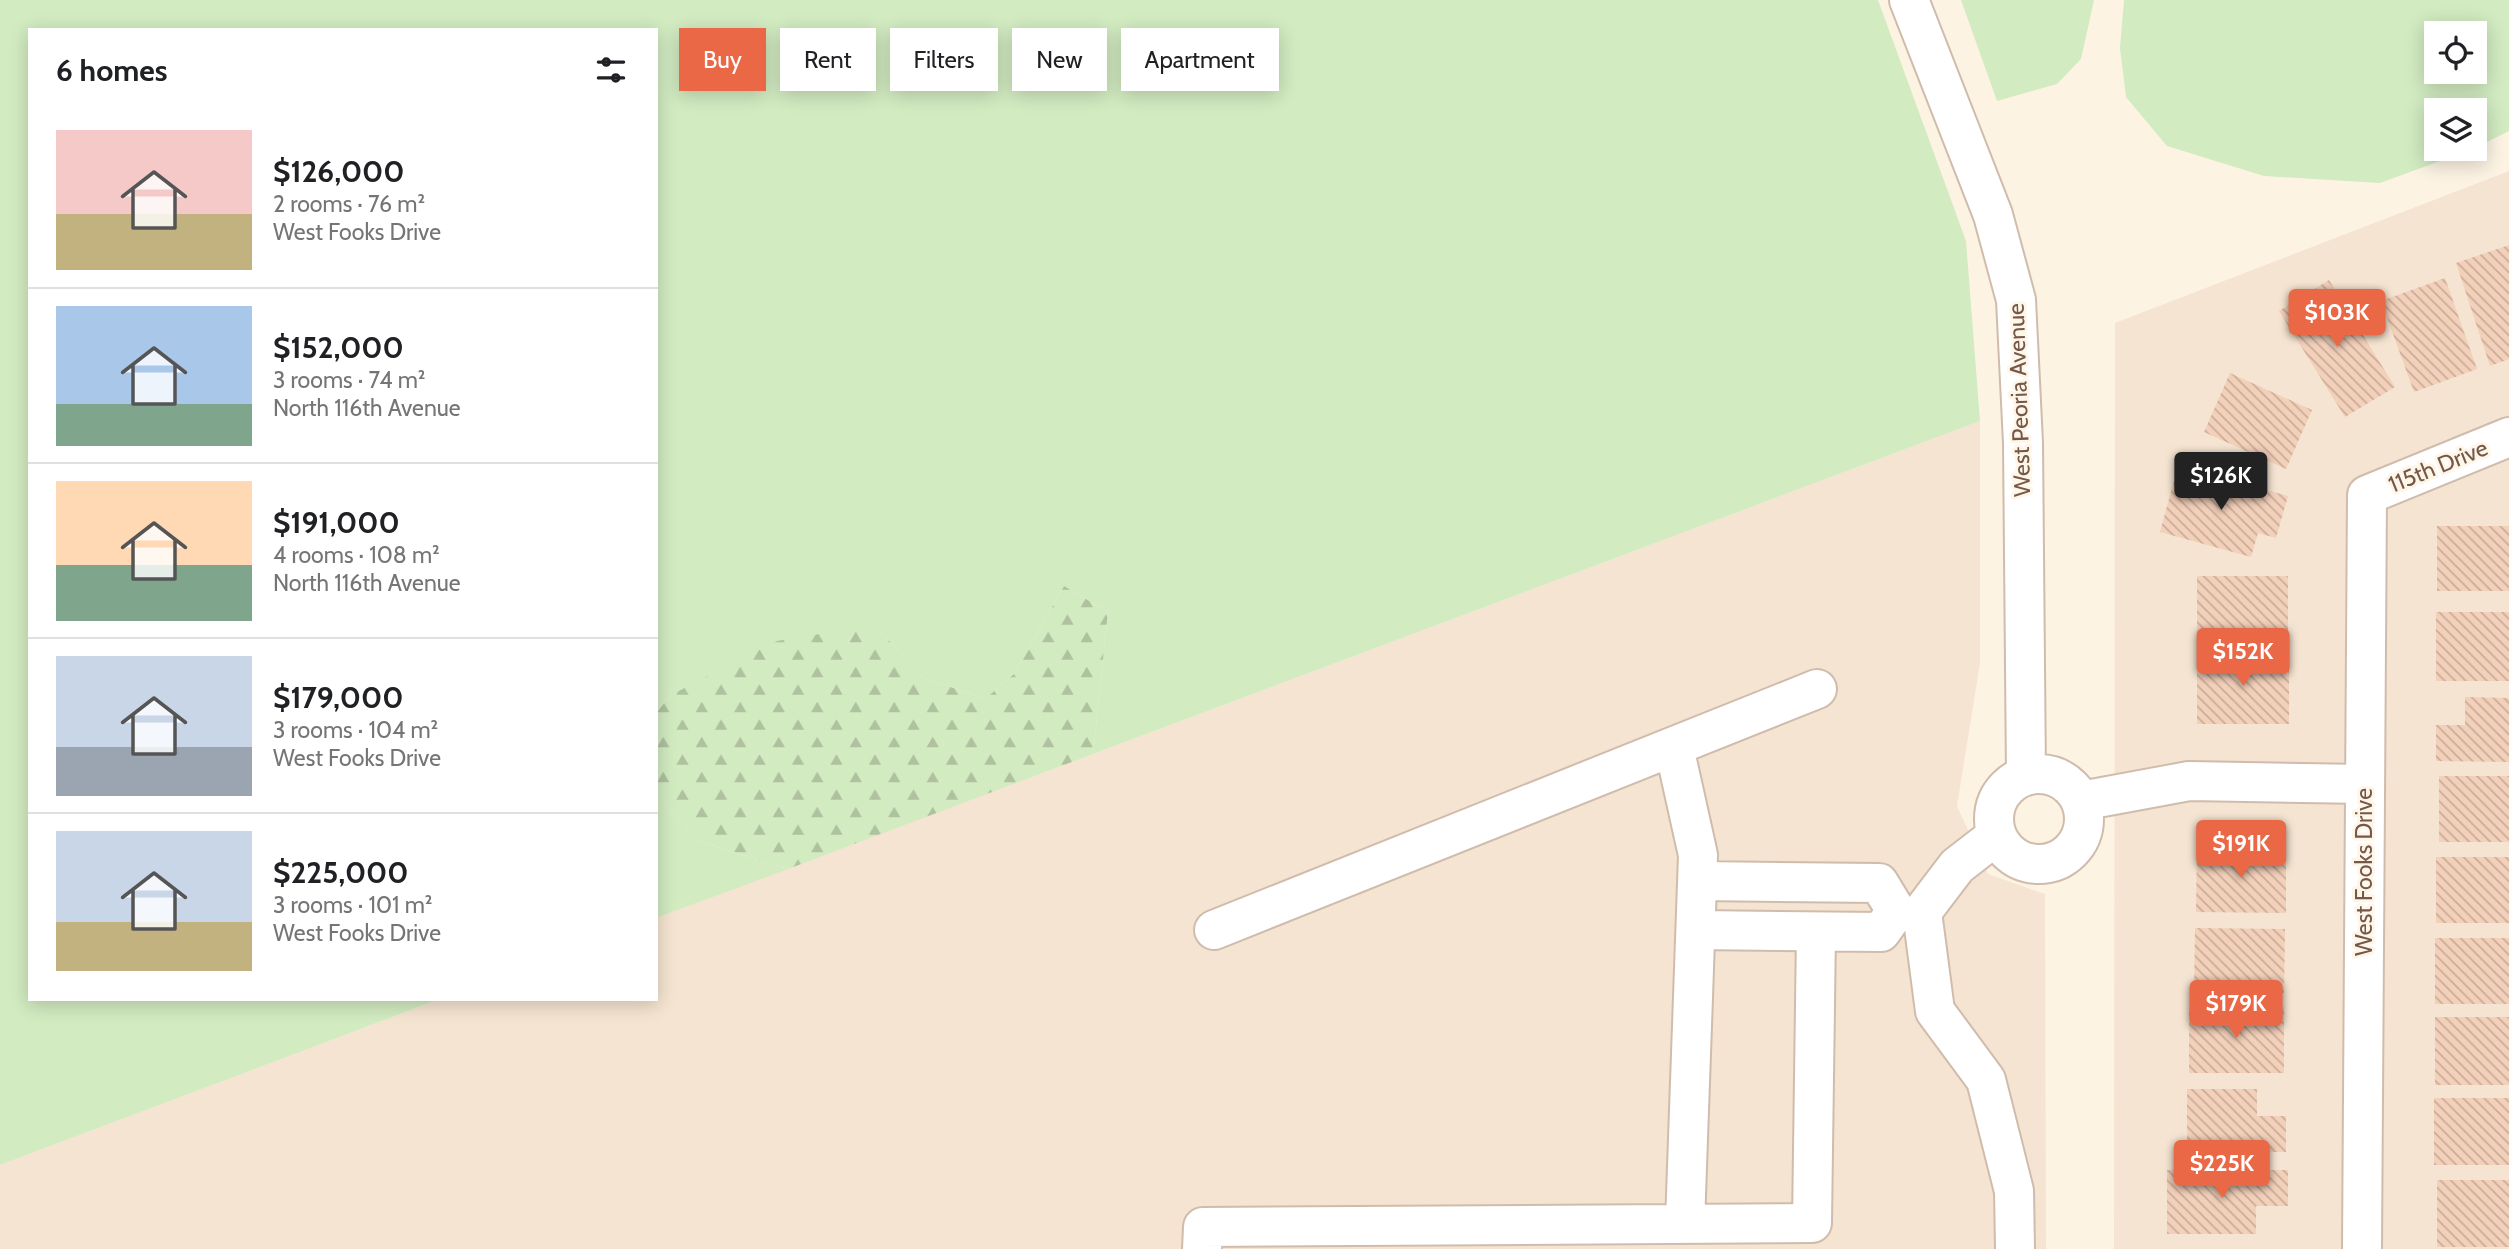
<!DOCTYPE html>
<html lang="en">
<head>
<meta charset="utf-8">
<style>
	:root { --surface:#fff; --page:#f6f6f6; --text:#202124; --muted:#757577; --line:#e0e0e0; --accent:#ea6845 }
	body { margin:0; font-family:Cabin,sans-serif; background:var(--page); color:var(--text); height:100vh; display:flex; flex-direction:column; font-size:26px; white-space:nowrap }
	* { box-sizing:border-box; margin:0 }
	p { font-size:23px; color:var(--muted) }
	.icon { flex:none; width:38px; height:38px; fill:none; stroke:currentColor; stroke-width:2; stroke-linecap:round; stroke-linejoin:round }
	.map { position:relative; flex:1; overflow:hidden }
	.details { position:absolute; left:28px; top:28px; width:630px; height:973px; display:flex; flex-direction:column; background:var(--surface); border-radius:0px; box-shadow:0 4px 18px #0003 }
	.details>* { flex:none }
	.banner { position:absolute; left:679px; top:28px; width:665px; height:63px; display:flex; gap:14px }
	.fabs { position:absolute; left:2424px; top:21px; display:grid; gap:14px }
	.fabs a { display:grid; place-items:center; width:63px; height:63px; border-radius:0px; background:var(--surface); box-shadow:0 4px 18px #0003; font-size:35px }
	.price { position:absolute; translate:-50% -60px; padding:0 16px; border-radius:7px; background:var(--accent); color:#fff; font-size:23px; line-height:46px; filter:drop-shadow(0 2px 4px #0008) }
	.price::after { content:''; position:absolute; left:50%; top:42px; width:21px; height:16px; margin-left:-10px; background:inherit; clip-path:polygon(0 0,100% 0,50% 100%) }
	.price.on { background:#222; color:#fff }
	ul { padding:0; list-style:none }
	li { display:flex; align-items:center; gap:21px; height:175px; padding:0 28px }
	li+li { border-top:2px solid var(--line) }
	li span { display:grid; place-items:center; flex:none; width:196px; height:140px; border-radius:0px; color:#555 }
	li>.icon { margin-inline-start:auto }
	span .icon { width:84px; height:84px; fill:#fffc; stroke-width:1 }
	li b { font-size:30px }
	h2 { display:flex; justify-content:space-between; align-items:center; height:84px; padding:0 28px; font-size:30px }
	.pill { padding:0 24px; border-radius:0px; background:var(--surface); box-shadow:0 4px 18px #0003; font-size:24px; line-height:63px }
	.pill.on { background:var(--accent); color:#fff }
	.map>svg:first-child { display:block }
</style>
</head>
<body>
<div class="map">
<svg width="2509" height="1249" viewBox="0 0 2509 1249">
	<defs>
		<pattern id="forest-firs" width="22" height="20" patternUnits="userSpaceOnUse" patternTransform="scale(1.75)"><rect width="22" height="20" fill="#d2ebc1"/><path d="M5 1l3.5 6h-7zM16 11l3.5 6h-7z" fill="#afc19f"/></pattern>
		<pattern id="building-back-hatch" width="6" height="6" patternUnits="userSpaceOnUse" patternTransform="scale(1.75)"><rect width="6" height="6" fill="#f3d0ba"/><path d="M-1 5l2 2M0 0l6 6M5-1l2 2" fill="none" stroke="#c9ac99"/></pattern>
	</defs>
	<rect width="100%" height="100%" fill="#fdf3e3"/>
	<path fill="#f5e4d1" d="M2509,171V1249H2114L2115,323Z
		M1980,421V663L1957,806L1988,874L2045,894L2046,1249H0V1165L440,999H656V918Z"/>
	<path fill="#d2ebc1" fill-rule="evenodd" d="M0,0H1878L1966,241L1980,421L1093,754L1108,612L1064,586L1014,674L985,699L922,677L875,625L671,695L656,713V30H30V999H440L0,1165Z
		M1961,0H2094L2081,59L2057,84L1997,101Z
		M2124,0H2509V131L2475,148L2474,110H2436V149H2473L2380,183L2264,176L2167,146L2126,97L2120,48ZM2436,33H2474V72H2436Z
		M656,795L699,841L788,869L656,918Z"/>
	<path fill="url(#forest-firs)" d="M1064,586L1108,612L1093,754L788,869L699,841L656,795V713L671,695L777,641L875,625L922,677L985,699L1014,674Z"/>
	<path fill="url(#building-back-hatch)" d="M2509,245V359L2490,366L2456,263Z
		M2445,278L2477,369L2414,392L2381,301Z
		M2329,280L2395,387L2345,417L2279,311Z
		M2230,373L2312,410L2286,469L2204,432Z
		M2178,466L2288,496L2276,538L2258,533L2251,557L2160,532Z
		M2437,526H2509V591H2437Z
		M2197,576H2288V640H2197Z
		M2436,612H2509V681H2436Z
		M2197,653H2289V724H2197Z
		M2465,697L2509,698V762L2436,761V725H2465Z
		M2439,776H2509V842H2439Z
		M2197,846L2286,847V913L2196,912Z
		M2436,857H2509V923H2436Z
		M2195,928L2285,929L2284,993L2194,992Z
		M2435,938H2509V1004H2435Z
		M2189,1007H2284V1073H2189Z
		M2435,1017H2509V1085H2435Z
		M2187,1089H2257V1116H2286V1152H2187Z
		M2434,1098H2509V1165H2434Z
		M2167,1170H2288V1206H2256V1234H2167Z
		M2437,1180H2509V1247H2437Z"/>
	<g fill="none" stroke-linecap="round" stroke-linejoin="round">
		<defs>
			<path id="minor" d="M1909,0L1993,215L2016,300L2023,443L2026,776
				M1674,747L1698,855L1685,1224
				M1994 819a45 45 0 1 1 90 0a45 45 0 1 1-90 0Z
				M2081,801L2189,781L2365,784
				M1997,835L1957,866L1922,912L1935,1011L1986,1080L2014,1191L2015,1249
				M1698,881L1879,883L1896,911
				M1214,930L1817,689
				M1696,930L1881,932L1896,911
				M1202,1249L1203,1227L1812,1223L1816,932
				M2362,1249L2367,495L2509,437"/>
		</defs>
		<use href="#minor" stroke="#d0bcac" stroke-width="42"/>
		<use href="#minor" stroke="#fff" stroke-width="38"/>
	</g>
	<g text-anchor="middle" stroke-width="6" stroke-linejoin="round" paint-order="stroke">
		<g font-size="23" fill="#755848" stroke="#fff6ea">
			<text transform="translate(2019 400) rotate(-92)" y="8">West Peoria Avenue</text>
			<text transform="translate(2438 466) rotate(-22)" y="8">115th Drive</text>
			<text transform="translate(2364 872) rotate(-90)" y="8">West Fooks Drive</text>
		</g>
	</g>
</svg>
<div class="fabs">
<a><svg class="icon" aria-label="locate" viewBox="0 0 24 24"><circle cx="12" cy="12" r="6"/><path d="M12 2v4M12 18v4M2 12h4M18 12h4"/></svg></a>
<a><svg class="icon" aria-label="layers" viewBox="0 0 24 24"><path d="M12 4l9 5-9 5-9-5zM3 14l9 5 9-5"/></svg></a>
</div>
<b class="price" style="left:2337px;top:349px">$103K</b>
<b class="price on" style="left:2221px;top:512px">$126K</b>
<b class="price" style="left:2243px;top:688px">$152K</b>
<b class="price" style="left:2241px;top:880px">$191K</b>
<b class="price" style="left:2236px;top:1040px">$179K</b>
<b class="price" style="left:2222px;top:1200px">$225K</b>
<div class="banner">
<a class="pill on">Buy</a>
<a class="pill">Rent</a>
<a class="pill">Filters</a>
<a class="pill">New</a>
<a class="pill">Apartment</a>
</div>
<section class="details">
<h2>6 homes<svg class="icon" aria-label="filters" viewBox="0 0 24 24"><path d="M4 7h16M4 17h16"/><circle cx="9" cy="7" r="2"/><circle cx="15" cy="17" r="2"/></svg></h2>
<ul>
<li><span style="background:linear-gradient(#f6c9c9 60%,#c2b280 0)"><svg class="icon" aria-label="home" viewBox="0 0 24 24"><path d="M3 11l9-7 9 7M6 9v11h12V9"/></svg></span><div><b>$126,000</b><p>2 rooms · 76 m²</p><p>West Fooks Drive</p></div></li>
<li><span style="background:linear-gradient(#a9c7e8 70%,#7fa58c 0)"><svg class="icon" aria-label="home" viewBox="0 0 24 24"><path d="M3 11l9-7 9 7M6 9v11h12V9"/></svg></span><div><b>$152,000</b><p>3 rooms · 74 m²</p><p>North 116th Avenue</p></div></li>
<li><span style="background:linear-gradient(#ffd9b3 60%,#7fa58c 0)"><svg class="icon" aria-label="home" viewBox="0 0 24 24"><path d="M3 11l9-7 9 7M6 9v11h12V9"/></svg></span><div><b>$191,000</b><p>4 rooms · 108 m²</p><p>North 116th Avenue</p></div></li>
<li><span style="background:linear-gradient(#c9d6e8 65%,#9aa5b1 0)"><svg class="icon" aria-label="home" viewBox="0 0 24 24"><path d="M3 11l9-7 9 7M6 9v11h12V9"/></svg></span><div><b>$179,000</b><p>3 rooms · 104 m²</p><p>West Fooks Drive</p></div></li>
<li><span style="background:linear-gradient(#c9d6e8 65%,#c2b280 0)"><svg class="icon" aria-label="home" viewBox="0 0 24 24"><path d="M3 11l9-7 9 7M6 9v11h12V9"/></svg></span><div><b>$225,000</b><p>3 rooms · 101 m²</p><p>West Fooks Drive</p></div></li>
</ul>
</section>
</div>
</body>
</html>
